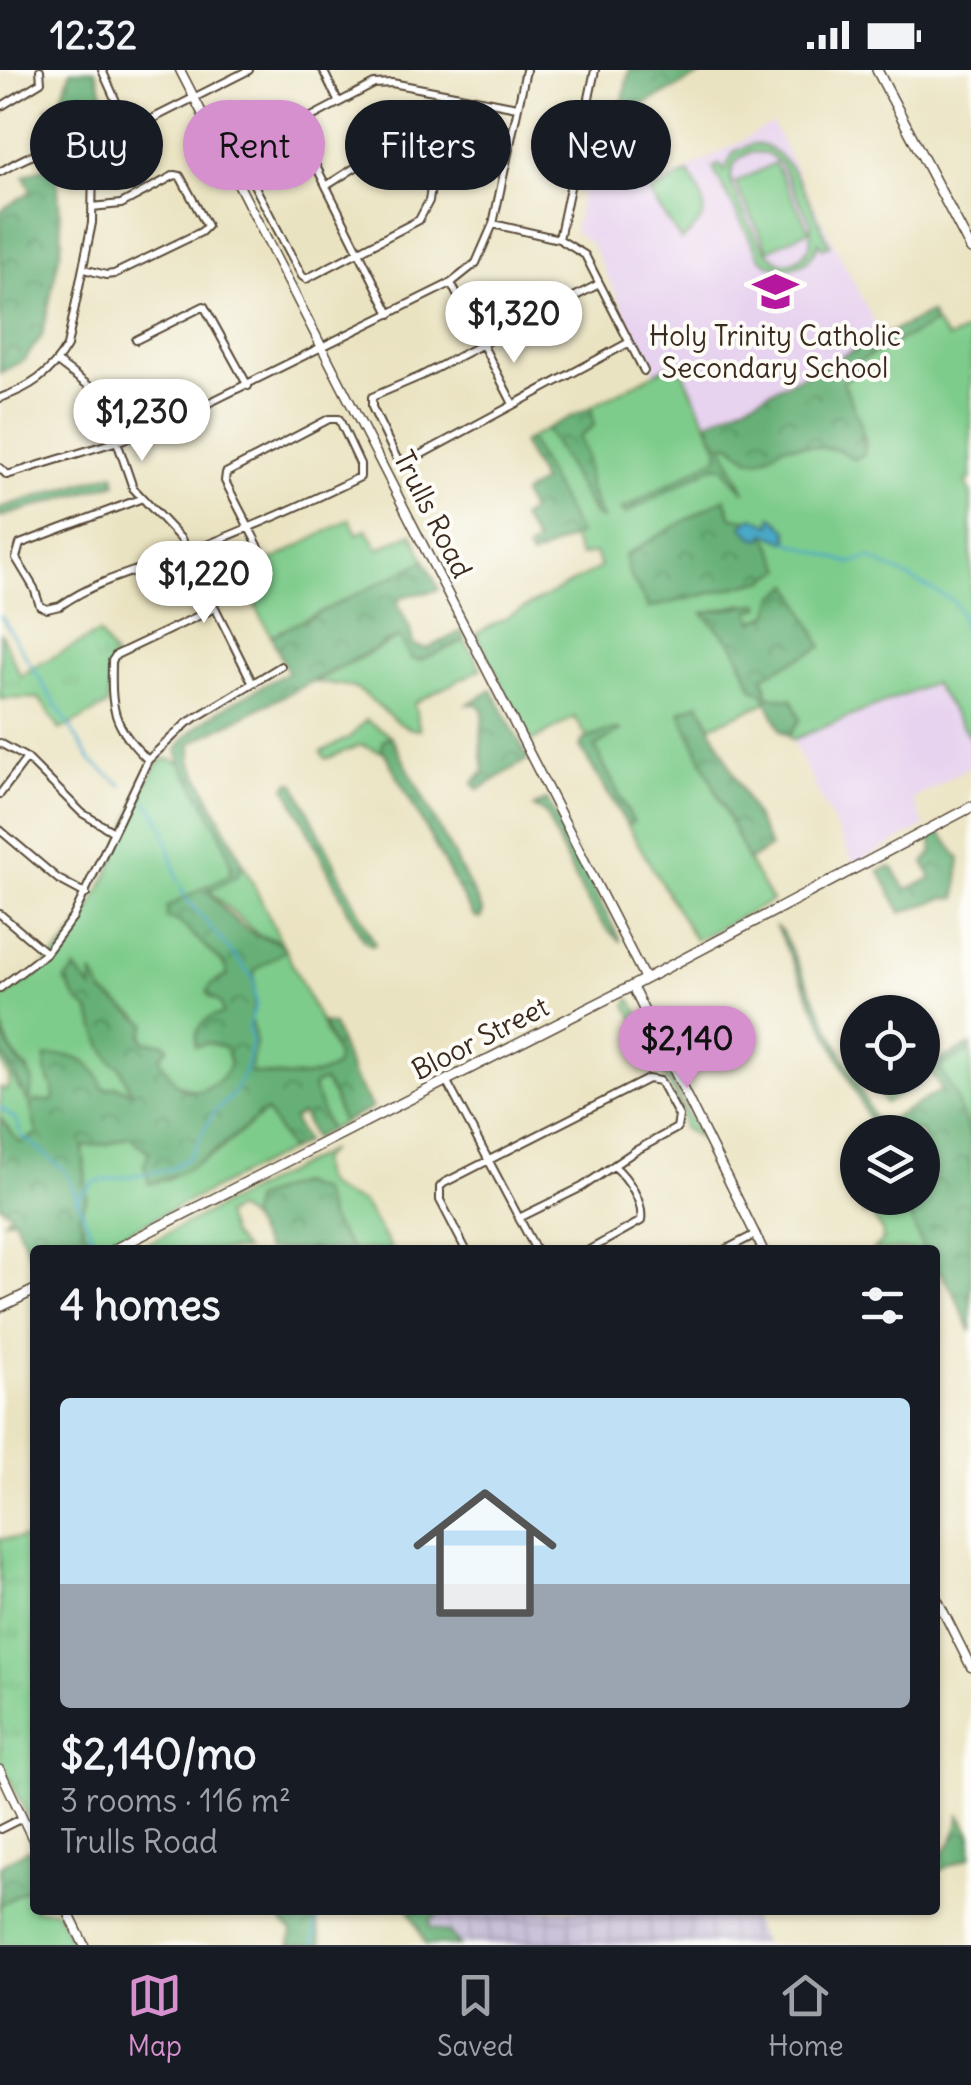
<!DOCTYPE html>
<html lang="en">
<head>
<meta charset="utf-8">
<style>
	:root { --surface:#171b24; --page:#242831; --text:#f1f3f6; --muted:#9ea1a6; --line:#363941; --accent:#d690ce }
	body { margin:0; font-family:Delius,sans-serif; background:var(--page); color:var(--text); height:100vh; display:flex; flex-direction:column; font-size:38px; white-space:nowrap }
	* { box-sizing:border-box; margin:0 }
	p { font-size:32px; color:var(--muted) }
	.icon { flex:none; width:55px; height:55px; fill:none; stroke:currentColor; stroke-width:2; stroke-linecap:round; stroke-linejoin:round }
	.map { position:relative; flex:1; overflow:hidden }
	.side { position:absolute; left:30px; top:1175px; width:910px; height:670px; display:flex; flex-direction:column; background:var(--surface); border-radius:10px; box-shadow:0 2px 8px #0004 }
	.side>* { flex:none }
	.banner { position:absolute; left:30px; top:30px; width:912px; height:90px; display:flex; gap:20px }
	.controls { position:absolute; left:840px; top:925px; display:grid; gap:20px }
	.controls a { display:grid; place-items:center; width:100px; height:100px; border-radius:50%; background:var(--surface); box-shadow:0 2px 8px #0004; font-size:50px }
	.price { position:absolute; translate:-50% -85px; padding:0 22px; border-radius:35px; background:#fff; color:#222; font-size:32px; line-height:65px; filter:drop-shadow(0 2px 5px #0008) }
	.price::after { content:''; position:absolute; left:50%; top:60px; width:30px; height:22px; margin-left:-15px; background:inherit; clip-path:polygon(0 0,100% 0,50% 100%) }
	.price.current { background:var(--accent); color:#111 }
	ul { padding:0; list-style:none }
	li { display:grid; align-content:center; gap:20px; height:530px; padding:0 30px }
	li+li { border-top:2px solid var(--line) }
	li span { display:grid; place-items:center; height:310px; border-radius:10px; color:#555 }
	li>.icon { margin-inline-start:auto }
	span .icon { width:180px; height:180px; fill:#fffc; stroke-width:1 }
	li b { font-size:42px }
	h2 { display:flex; justify-content:space-between; align-items:center; height:120px; padding:0 30px; font-size:42px }
	.pill { padding:0 35px; border-radius:45px; background:var(--surface); box-shadow:0 2px 8px #0004; font-size:35px; line-height:90px }
	.pill.current { background:var(--accent); color:#111 }
	.status { display:flex; justify-content:space-between; align-items:center; height:70px; padding:0 50px; background:var(--surface); direction:ltr }
	.status svg { height:28px; fill:currentColor }
	.tabs { display:flex; justify-content:space-around; align-items:center; height:140px; border-top:2px solid var(--line); background:var(--surface); font-size:28px; color:var(--muted) }
	.tabs a { display:grid; justify-items:center; gap:5px }
	.tabs .current { color:var(--accent) }
	.map>svg:first-child { display:block }
</style>
</head>
<body>
<div class="status"><b>12:32</b><svg viewBox="0 0 49 12"><path d="M0 12V9h3v3zM5 12V6h3v6zM10 12V3h3v9zM15 12V0h3v12zM26 1h20v11H26zM47 4h2v5h-2z"/></svg></div>
<div class="map">
<svg width="971" height="1875" viewBox="0 0 971 1875">
	<defs>
		<pattern id="industrial-grid" width="8" height="8" patternUnits="userSpaceOnUse" patternTransform="scale(2.5)"><rect width="8" height="8" fill="#c8bfd8"/><path d="M0 4h8M4 0v8" fill="none" stroke="#ada4b9"/></pattern>
		<pattern id="forest-crowns" width="20" height="18" patternUnits="userSpaceOnUse" patternTransform="scale(2.5)"><rect width="20" height="18" fill="#66b077"/><path d="M2 6a3 3 0 1 1 6 0M12 15a3 3 0 1 1 6 0" fill="none" stroke="#558f61"/></pattern>
		<pattern id="park-tufts" width="24" height="20" patternUnits="userSpaceOnUse" patternTransform="scale(2.5)"><rect width="24" height="20" fill="#7ecc8b"/><path d="M3 7l-1-3M5 7V3M7 7l1-3M15 17l-1-3M17 17v-4M19 17l1-3" fill="none" stroke="#6eaf78"/></pattern>
		<pattern id="water-ripples" width="26" height="14" patternUnits="userSpaceOnUse" patternTransform="scale(2.5)"><rect width="26" height="14" fill="#49a9c8"/><path d="M2 4q2-2 4 0t4 0M15 11q2-2 4 0t4 0" fill="none" stroke="#3e8aa2"/></pattern>
	</defs>
	<rect width="100%" height="100%" fill="#fdfcf7"/>
	<filter id="ink" filterUnits="userSpaceOnUse"><feTurbulence type="fractalNoise" baseFrequency=".01" numOctaves="2"/><feDisplacementMap in="SourceGraphic" scale="20" xChannelSelector="R" yChannelSelector="G"/><feConvolveMatrix kernelMatrix="1 2 1 2 8 2 1 2 1" color-interpolation-filters="sRGB"/></filter>
	<filter id="wash" filterUnits="userSpaceOnUse"><feTurbulence type="fractalNoise" baseFrequency=".0048" numOctaves="4" result="noise"/><feDisplacementMap in="SourceGraphic" scale="40" xChannelSelector="R" yChannelSelector="G"/><feGaussianBlur stdDeviation="2.25" result="paint"/><feColorMatrix in="noise" values="0 0 0 0 0 0 0 0 0 0 0 0 0 0 0 0 0 1.4 0 .05"/><feComposite in="paint" operator="in"/></filter>
	<g filter="url(#wash)">
		<rect width="100%" height="100%" fill="#eae3c1"/>
		<path fill="#e7d2ef" d="M772,54L882,267L708,352L679,292L655,303L592,175L574,161L584,109L654,118Z
			M933,613L971,669V696L912,730L925,756L854,794L792,670Z"/>
		<path fill="url(#industrial-grid)" d="M411,1840H747L764,1875H429Z"/>
		<path fill="#7ecc8b" stroke="#5c7b54" stroke-width="2.5" fill-rule="evenodd" d="M753,74C792,74 814,144 830,175L823,178L819,172C810,199 782,206 760,188L713,98L720,94L724,101L734,82ZM752,82L767,83L780,93L811,153L810,176C774,229 744,141 732,116C728,99 736,87 752,82Z
			M775,93L809,160L768,180L735,113Z
			M689,103C707,133 713,147 681,170L651,126V122Z
			M935,253L948,269L971,259V409L965,412L971,424V669L933,613L792,670L789,666L800,649L792,630L769,627L763,606L775,527L769,545L753,552L750,541L760,537L744,534L703,543L735,577L753,618L763,623L767,632L711,656L699,633L680,642L748,791L772,831L695,870L627,755L633,751L594,676L619,661L587,668L575,647L531,672L476,564L601,497L595,483L580,486L572,468L578,464L529,369L546,359L595,446L601,447L589,417L586,385L579,368L594,355L591,337L678,291L719,379L718,387L622,440L625,443L716,395L724,397L731,408L743,419L722,374L730,373L750,389L767,387L782,376L802,375L839,380L854,389L864,384L866,372L843,312L855,293ZM729,437L732,449L759,451L783,499L765,510L649,538Z
			M350,449L357,464L367,459L378,479L412,463L425,491L271,566L241,507Z
			M400,567L411,588L437,583L465,570L481,599L414,633L420,660C394,659 377,629 356,619C344,613 328,614 314,612Z
			M366,650L391,666L387,667L382,678L385,683L360,675L326,689L321,682L350,667Z
			M170,689L181,693C193,716 237,780 230,804L167,837L224,895L228,904L211,915L210,927L220,932L224,944L207,973L226,978L230,994L224,1007L199,1022L174,1013L159,987L168,977L165,974L144,971L140,948L103,923L92,903V919L76,900L78,931L89,940L103,977L120,997L132,1024L101,1017L86,992L69,986L49,1011L56,1020L53,1032L35,1031L33,1048L38,1063L20,1073L0,1048V1017L6,1021L10,1010L0,988V977L20,1021L31,1028L28,999C5,980 0,957 0,929C57,897 90,848 115,788C128,755 139,720 161,690Z
			M243,793L337,986L336,996C311,1013 277,1006 249,1002L256,973L251,949L255,932L254,901L278,870L258,865L209,821L238,805Z
			M630,929L633,932L699,1068L683,1058L681,1039L627,935Z
			M971,981V1069L954,1023L939,997Z
			M871,1008H915L919,1014L885,1033Z
			M324,1010L334,1028L342,1053L329,1060L313,1019L315,1014Z
			M266,1041L290,1080L92,1180L79,1145L87,1128L83,1076L108,1074L130,1066L150,1082L165,1110L215,1084Z
			M330,1080L320,1089C317,1120 340,1124 363,1133L392,1180H352L330,1150L320,1121L297,1113L254,1129L249,1149L236,1139L224,1145L231,1165L244,1180H135Z
			M880,1128H902L924,1180H873L883,1170L882,1160L872,1145L863,1143Z
			M35,1814V1840H56L73,1875H0V1835Z"/>
		<path fill="url(#forest-crowns)" stroke="#506d4a" stroke-width="2.5" d="M71,0H95L103,24L54,45V70L47,38L61,30Z
			M629,0H710L620,47Z
			M56,93L62,172L42,266L24,290L0,303V141L31,121L24,106Z
			M930,243L935,253L855,293L856,303L843,312L861,354L864,384L854,389L839,380L802,375L782,376L760,390L750,389L730,374H723L745,422L724,397L716,395L625,444L621,440L718,387L719,379L708,352Z
			M591,337L594,355L579,368L586,385L589,417L602,449L595,446L546,359Z
			M529,369L579,464L531,487L527,480L536,473L521,448L530,442L522,424L542,412L522,373Z
			M114,403L116,413L0,447V438Z
			M725,428L732,448L747,449L745,451L765,463L783,499L765,510L649,538L629,504L625,485Z
			M425,491L439,519C425,525 413,522 400,528L398,534L410,559L413,575L427,579L462,561L465,570L419,591L411,589L399,567L191,673V691L243,793L238,805L209,822C221,837 240,858 258,866C270,871 277,868 286,880L254,901L255,932L251,949L256,973L249,1002C277,1007 311,1013 336,996L337,986L322,952L333,955L352,1005L372,1038L342,1053L334,1028L324,1011L315,1014L313,1019C322,1032 321,1046 329,1060L313,1068L302,1044L293,1049L305,1072L290,1080L266,1041C229,1070 195,1102 149,1114L144,1094L149,1082L129,1066L108,1074L83,1076L87,1128L79,1145L92,1180H35V1197L14,1148L5,1150L11,1143L0,1135V1048L20,1073L37,1064L30,1035L35,1031H53C57,1015 42,1005 46,987C69,981 97,992 102,1017L107,1019L116,1016L131,1022L120,997L112,992L103,977L89,940L78,932L65,910L76,900L92,919V903L103,923L147,954L142,966L144,971L165,974L168,977L159,988C164,996 170,1008 178,1015C198,1031 221,1013 230,994L226,978L208,973L196,976C194,957 206,946 223,944L220,933L207,923L211,915L228,905L225,895L178,851L167,848V837L230,804C237,781 193,716 181,693L177,680C193,648 257,621 288,602L271,566Z
			M791,514L822,577L763,606L769,627L792,629L800,649L789,666L781,661L763,623L753,618L735,577L703,543L759,533L761,537L750,541L753,551L769,545L775,527Z
			M492,620L528,689L478,720L473,713L484,701L481,675L483,640L477,634H468Z
			M699,633L770,777L748,791L680,642Z
			M622,660L595,677L633,752L627,755L580,677L583,670L607,661Z
			M391,666L483,842L481,849L474,847L469,839L382,678L383,671Z
			M290,712L295,714L375,874L372,876L363,870L286,717Z
			M547,730L621,872C586,846 564,782 545,743L533,737Z
			M938,760L960,789L957,828H944L901,843L879,800L892,797L906,819L932,809L924,793L933,782L929,764Z
			M776,857L781,860L878,1056L942,1020L927,996L971,975V981L939,997L954,1023L971,1069V1262L953,1221L935,1196V1180H924L902,1128H922V1062H875Z
			M0,961C6,970 10,981 17,990C33,1010 37,1005 28,1032L0,977Z
			M297,1113L320,1121L330,1150L352,1180H266L249,1149L254,1129Z
			M959,1743L971,1765V1787L935,1802V1789C951,1777 960,1763 959,1743Z
			M29,1779L35,1792V1814L0,1835V1796Z
			M276,1840H315L322,1875H290L292,1861L283,1853Z
			M409,1840H459L454,1844H440L430,1849L429,1857L449,1863L460,1875H426Z"/>
		<path fill="url(#park-tufts)" stroke="#5c7b54" stroke-width="2.5" d="M0,562L21,607L32,598L99,563L114,586L107,636L60,660L39,628L0,629Z
			M35,1465V1753L32,1755L0,1690V1469L28,1468Z"/>
		<path fill="url(#water-ripples)" stroke="#426a73" stroke-width="2.5" d="M772,446L788,460V472L766,463L762,469L753,467L742,456L753,447L771,455Z"/>
		<g fill="none" stroke-linecap="round" stroke-linejoin="round">
			<path stroke="#49a9c8" stroke-width="2.5" d="M788,472L850,493L870,488L952,530C971,552 967,594 971,621
				M0,545L91,691L123,716
				M144,730C170,750 167,783 179,812
				M181,817L184,825
				M0,1037L16,1050L22,1066L66,1101L98,1180
				M76,1130L95,1112L171,1099L190,1086L214,1042L231,1027L246,999L252,969L248,957L256,935L253,908L186,828
				M315,1875L317,1840"/>
		</g>
	</g>
	<g filter="url(#ink)">
		<g fill="none" stroke-linecap="round" stroke-linejoin="round">
			<defs>
				<path id="minor" d="M102,0L129,60
					M323,0L339,33
					M0,37L41,12L40,0
					M295,54L390,244
					M581,69L615,77
					M0,102C35,81 54,73 93,90
					M326,116C356,98 402,60 435,92L429,131L419,150L306,209L302,206L243,94L245,82L374,14L392,13L517,37
					M493,154L559,169L585,185L644,301
					M559,169L595,0
					M84,199L106,205L114,204L201,162L207,156L180,106L175,105L121,134L92,137
					M451,213L513,334
					M599,214L421,306L372,327V337L397,389L407,392L628,273
					M136,270L204,236L248,316
					M57,292L101,325L133,418L181,469L252,612
					M0,328C29,318 51,304 67,276L92,153L93,90L118,66L249,0
					M180,334L187,345
					M0,398L7,405L154,360L451,213L476,193L493,154L526,0
					M140,429L20,474L16,488L34,518L40,536L47,539L60,536C97,509 147,498 189,482C247,459 304,435 360,407V394L339,349H329L226,403L225,411L265,489
					M0,673L27,688L82,743L112,761
					M148,690C112,656 111,639 112,591L116,585L215,538
					M0,724L27,688
					M0,760L58,809L86,824
					M0,844L46,883
					M0,918L46,883L73,847L148,690L187,653L281,596
					M446,1010L536,1180
					M466,1180L440,1130V1117L444,1113L648,1009L660,1011L679,1046L677,1058L635,1081L582,1117L519,1148
					M589,1180L641,1151C644,1132 628,1108 614,1096
					M725,1180L756,1164
					M0,1759L22,1748"/>
				<path id="tertiary" d="M180,0L645,909
					M632,916L763,1180
					M935,1525L971,1597
					M0,1700L35,1774
					M67,1840L84,1875"/>
				<path id="secondary" d="M877,0L971,179
					M113,1180L632,916L971,737
					M0,1237L35,1220"/>
			</defs>
			<use href="#minor" stroke="#554636" stroke-width="10"/>
			<use href="#tertiary" stroke="#554636" stroke-width="11"/>
			<use href="#secondary" stroke="#554636" stroke-width="12"/>
			<use href="#minor" stroke="#fff" stroke-width="6"/>
			<use href="#tertiary" stroke="#fff" stroke-width="8"/>
			<use href="#secondary" stroke="#fff" stroke-width="9"/>
		</g>
	</g>
	<defs>
		<symbol id="school-bare" viewBox="-9 -9 18 18"><path d="M0-5L7-2L0 1L-7-2ZM-4 1L0 2.5L4 1V4Q0 6-4 4Z" fill="#b5179e" stroke="#fdfcf7" stroke-width="2.5" paint-order="stroke"/></symbol>
	</defs>
	<g fill-rule="evenodd">
		<use href="#school-bare" x="744" y="190" width="63" height="63"/>
	</g>
	<g text-anchor="middle" stroke-width="8" stroke-linejoin="round" paint-order="stroke">
		<g font-size="28" fill="#3b2a1e" stroke="#fdfcf7">
			<text x="775" y="276">Holy Trinity Catholic<tspan x="775" dy="32">Secondary School</tspan></text>
		</g>
		<g font-size="28" fill="#3b2a1e" stroke="#fdfcf7">
			<text transform="translate(433 444) rotate(63)" y="10">Trulls Road</text>
			<text transform="translate(480 968) rotate(-27)" y="10">Bloor Street</text>
		</g>
	</g>
</svg>
<div class="controls">
<a><svg class="icon" aria-label="locate" viewBox="0 0 24 24"><circle cx="12" cy="12" r="6"/><path d="M12 2v4M12 18v4M2 12h4M18 12h4"/></svg></a>
<a><svg class="icon" aria-label="layers" viewBox="0 0 24 24"><path d="M12 4l9 5-9 5-9-5zM3 14l9 5 9-5"/></svg></a>
</div>
<b class="price" style="left:514px;top:296px">$1,320</b>
<b class="price" style="left:142px;top:394px">$1,230</b>
<b class="price" style="left:204px;top:556px">$1,220</b>
<b class="price current" style="left:687px;top:1021px">$2,140</b>
<div class="banner">
<a class="pill">Buy</a>
<a class="pill current">Rent</a>
<a class="pill">Filters</a>
<a class="pill">New</a>
</div>
<section class="side">
<h2>4 homes<svg class="icon" aria-label="filters" viewBox="0 0 24 24"><path d="M4 7h16M4 17h16"/><circle cx="9" cy="7" r="2"/><circle cx="15" cy="17" r="2"/></svg></h2>
<ul>
<li><span style="background:linear-gradient(#bfe0f5 60%,#9aa5b1 0)"><svg class="icon" aria-label="home" viewBox="0 0 24 24"><path d="M3 11l9-7 9 7M6 9v11h12V9"/></svg></span><div><b>$2,140/mo</b><p>3 rooms · 116 m²</p><p>Trulls Road</p></div></li>
</ul>
</section>
</div>
<nav class="tabs">
<a class="current"><svg class="icon" aria-label="map" viewBox="0 0 24 24"><path d="M3 6l6-2 6 2 6-2v14l-6 2-6-2-6 2zM9 4v14M15 6v14"/></svg>Map</a>
<a><svg class="icon" aria-label="saved" viewBox="0 0 24 24"><path d="M7 4h10v16l-5-4-5 4z"/></svg>Saved</a>
<a><svg class="icon" aria-label="home" viewBox="0 0 24 24"><path d="M3 11l9-7 9 7M6 9v11h12V9"/></svg>Home</a>
</nav>
</body>
</html>
